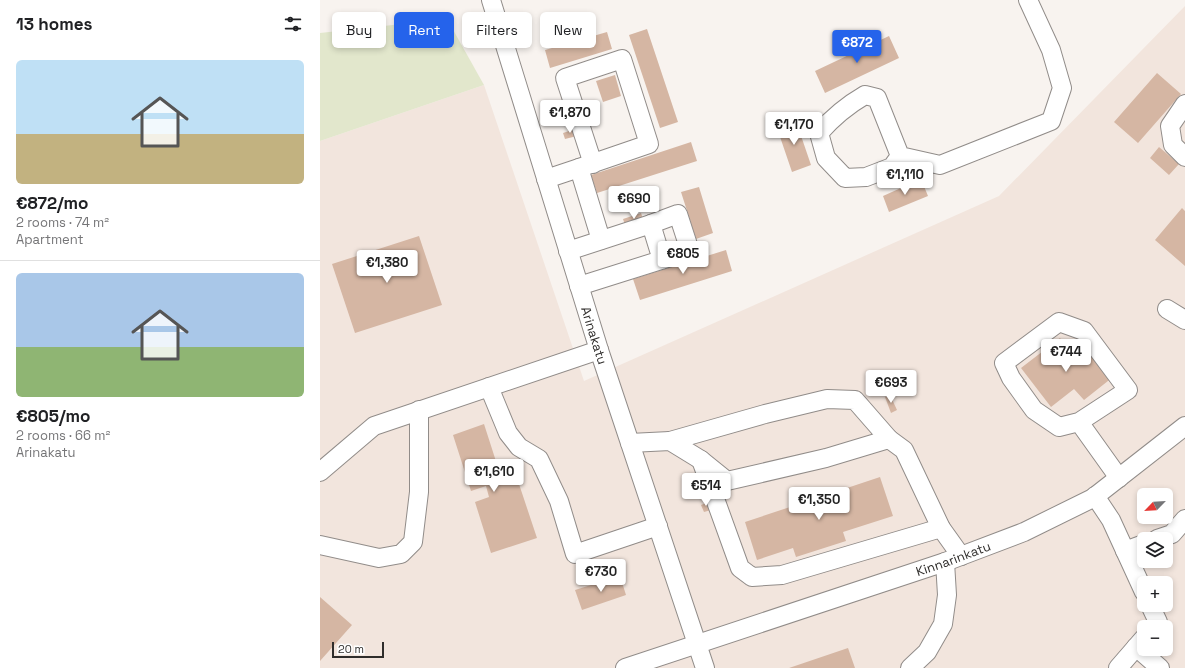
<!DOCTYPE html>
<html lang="en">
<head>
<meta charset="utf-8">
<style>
	:root { --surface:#fff; --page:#f2f2f2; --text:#202124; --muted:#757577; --line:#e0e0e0; --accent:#2563eb }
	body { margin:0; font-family:"Space Grotesk",sans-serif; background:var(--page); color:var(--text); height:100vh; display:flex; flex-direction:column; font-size:15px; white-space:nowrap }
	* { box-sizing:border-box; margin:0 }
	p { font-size:13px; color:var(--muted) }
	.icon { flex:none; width:22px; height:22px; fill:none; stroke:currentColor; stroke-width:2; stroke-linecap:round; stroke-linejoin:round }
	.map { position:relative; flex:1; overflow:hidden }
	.panel { display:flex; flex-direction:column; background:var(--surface); width:320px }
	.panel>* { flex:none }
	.guide { position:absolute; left:12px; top:12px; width:380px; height:36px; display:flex; gap:8px }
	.needle { width:26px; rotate:245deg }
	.tools { position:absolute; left:817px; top:488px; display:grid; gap:8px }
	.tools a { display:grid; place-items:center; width:36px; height:36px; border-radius:6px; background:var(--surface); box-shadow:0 2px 6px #0003; font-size:20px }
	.scale { position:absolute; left:12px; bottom:10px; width:52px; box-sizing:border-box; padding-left:4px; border:2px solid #2f2d2b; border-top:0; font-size:11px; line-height:14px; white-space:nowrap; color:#2f2d2b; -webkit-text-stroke:3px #fff; paint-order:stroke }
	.price { position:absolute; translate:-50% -34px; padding:0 9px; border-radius:4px; background:#fff; color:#222; font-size:13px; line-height:26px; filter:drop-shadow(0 1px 2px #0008) }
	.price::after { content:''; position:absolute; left:50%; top:24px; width:12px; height:9px; margin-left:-6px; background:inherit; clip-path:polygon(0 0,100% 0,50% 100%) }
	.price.on { background:var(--accent); color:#fff }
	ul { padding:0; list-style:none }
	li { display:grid; align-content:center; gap:8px; height:212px; padding:0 16px }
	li+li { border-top:1px solid var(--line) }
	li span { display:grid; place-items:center; height:124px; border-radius:6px; color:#555 }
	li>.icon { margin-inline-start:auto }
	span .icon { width:72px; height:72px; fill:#fffc; stroke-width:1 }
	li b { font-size:17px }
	h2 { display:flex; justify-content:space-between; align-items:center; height:48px; padding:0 16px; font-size:17px }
	.chip { padding:0 14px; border-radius:6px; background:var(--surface); box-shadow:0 2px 6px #0003; font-size:14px; line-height:36px }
	.chip.on { background:var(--accent); color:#fff }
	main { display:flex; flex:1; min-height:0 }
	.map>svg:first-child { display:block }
</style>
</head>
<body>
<main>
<section class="panel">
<h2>13 homes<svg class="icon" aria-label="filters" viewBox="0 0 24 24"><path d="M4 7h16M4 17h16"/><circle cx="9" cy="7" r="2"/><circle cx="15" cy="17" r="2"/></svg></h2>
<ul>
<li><span style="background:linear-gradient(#bfe0f5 60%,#c2b280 0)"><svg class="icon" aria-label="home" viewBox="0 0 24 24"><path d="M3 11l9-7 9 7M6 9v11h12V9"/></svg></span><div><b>€872/mo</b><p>2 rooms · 74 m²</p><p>Apartment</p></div></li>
<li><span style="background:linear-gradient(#a9c7e8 60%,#8fb573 0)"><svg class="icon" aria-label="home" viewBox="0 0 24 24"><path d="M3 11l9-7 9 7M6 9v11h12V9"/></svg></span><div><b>€805/mo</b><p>2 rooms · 66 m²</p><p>Arinakatu</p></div></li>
</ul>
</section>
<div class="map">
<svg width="865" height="668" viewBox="0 0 865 668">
	<rect width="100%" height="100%" fill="#f8f3ef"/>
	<path fill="#f2e5dd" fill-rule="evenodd" d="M865,6V668H0V141L164,85L264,381L679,196ZM824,495H846V517H824ZM824,539H846V561H824ZM824,583H846V605H824ZM824,627H846V649H824Z"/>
	<path fill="#e2e7cc" d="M127,19L164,85L0,141V33Z"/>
	<path fill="#d5b6a3" d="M327,29L358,122L340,128L309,35Z
		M287,32L292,49L230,68L225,50Z
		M569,36L579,58L505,93L495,71Z
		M837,73L861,94L818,143L794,122Z
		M295,75L301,96L283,102L276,81Z
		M476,121L491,165L472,172L457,128Z
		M255,129L257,136L245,139L243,133Z
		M371,142L377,161L277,193L271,175Z
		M839,147L859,164L849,175L830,158Z
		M601,179L608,196L569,212L563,196Z
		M379,187L393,233L376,239L361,192Z
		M862,208L865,211V266L835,240Z
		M321,213L324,222L306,228L303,219Z
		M99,236L122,305L35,333L12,264Z
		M406,250L412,271L320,300L313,279Z
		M740,338L755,357L769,346L793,377L764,400L754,389L731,407L701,368Z
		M570,395L577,410L571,413L565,397Z
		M164,424L182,480L196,475L217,538L171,553L155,502L169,497L166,486L151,491L133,435Z
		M560,477L573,516L523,532L526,541L476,557L473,548L437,560L425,522Z
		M389,502L391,510L384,512L381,505Z
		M300,576L306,595L262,610L255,590Z
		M0,597L32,625L0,661Z
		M528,648L535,668H469Z"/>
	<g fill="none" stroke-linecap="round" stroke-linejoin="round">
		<defs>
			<g id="minor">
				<path id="s1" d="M171,0L279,350L385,668"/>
				<path d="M865,104L850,126L853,145L865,157"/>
				<path d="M580,156L572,167L546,177L525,178L506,158L499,133C513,117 526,106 545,95L557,98L580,156L620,165L731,121L742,88L731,50L708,0"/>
				<path d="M259,168L329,144L302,59L245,78L273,164"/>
				<path d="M226,179L259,168L281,240"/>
				<path d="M248,251L331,224"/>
				<path d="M259,286L370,251L358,214L331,224L342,260"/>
				<path d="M847,309L865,320"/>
				<path d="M169,387L188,433L199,447L219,459L239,501L255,554L338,526"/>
				<path d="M759,422L808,390L764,331L739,322L684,363L691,378L714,410L739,427L759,422L799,478"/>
				<path d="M350,441L445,414L507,399L535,400L569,439"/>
				<path d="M310,443L350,441L381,460L407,481L506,458L569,439L584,450L621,528L641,556"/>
				<path d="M381,460L420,568L432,577L462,575L621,528"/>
				<path d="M0,472L54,426L279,350"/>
				<path d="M775,496L791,520L824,592"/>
				<path d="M837,539L852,534L865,519"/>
				<path d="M0,545L59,558L81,554L93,542L99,492V410"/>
				<path d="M805,551L824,544"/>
				<path d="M830,605L838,622L833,627"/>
				<path d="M816,647L840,668"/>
				<path id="s2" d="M305,668L625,562L704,532L773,498L865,426"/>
				<path d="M590,668L607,652L623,624L627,595L625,562"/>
				<path d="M798,668L824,638"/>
			</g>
		</defs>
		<use href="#minor" stroke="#918c89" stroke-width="20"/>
		<use href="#minor" stroke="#fff" stroke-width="18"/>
	</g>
	<g text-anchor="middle" stroke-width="3" stroke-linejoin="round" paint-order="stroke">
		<g font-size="13" fill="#2f2d2b" stroke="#fff">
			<text dy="5" stroke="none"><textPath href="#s1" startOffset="351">Arinakatu</textPath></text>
			<text dy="5" stroke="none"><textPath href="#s2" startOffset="346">Kinnarinkatu</textPath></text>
		</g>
	</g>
</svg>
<div class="tools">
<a><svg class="needle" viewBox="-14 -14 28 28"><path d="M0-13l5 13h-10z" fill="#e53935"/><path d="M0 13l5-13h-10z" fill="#757577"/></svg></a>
<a><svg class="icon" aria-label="layers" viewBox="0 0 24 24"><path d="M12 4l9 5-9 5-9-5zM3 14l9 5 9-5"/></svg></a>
<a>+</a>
<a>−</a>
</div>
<div class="scale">20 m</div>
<b class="price on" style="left:537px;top:64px">€872</b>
<b class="price" style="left:250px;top:134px">€1,870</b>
<b class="price" style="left:474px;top:146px">€1,170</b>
<b class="price" style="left:585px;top:196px">€1,110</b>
<b class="price" style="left:314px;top:220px">€690</b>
<b class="price" style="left:363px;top:275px">€805</b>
<b class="price" style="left:67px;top:284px">€1,380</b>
<b class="price" style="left:746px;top:373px">€744</b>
<b class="price" style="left:571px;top:404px">€693</b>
<b class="price" style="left:174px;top:493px">€1,610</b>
<b class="price" style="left:386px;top:507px">€514</b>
<b class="price" style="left:499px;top:521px">€1,350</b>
<b class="price" style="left:281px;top:593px">€730</b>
<div class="guide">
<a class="chip">Buy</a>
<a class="chip on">Rent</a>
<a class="chip">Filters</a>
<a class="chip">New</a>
</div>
</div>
</main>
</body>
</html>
